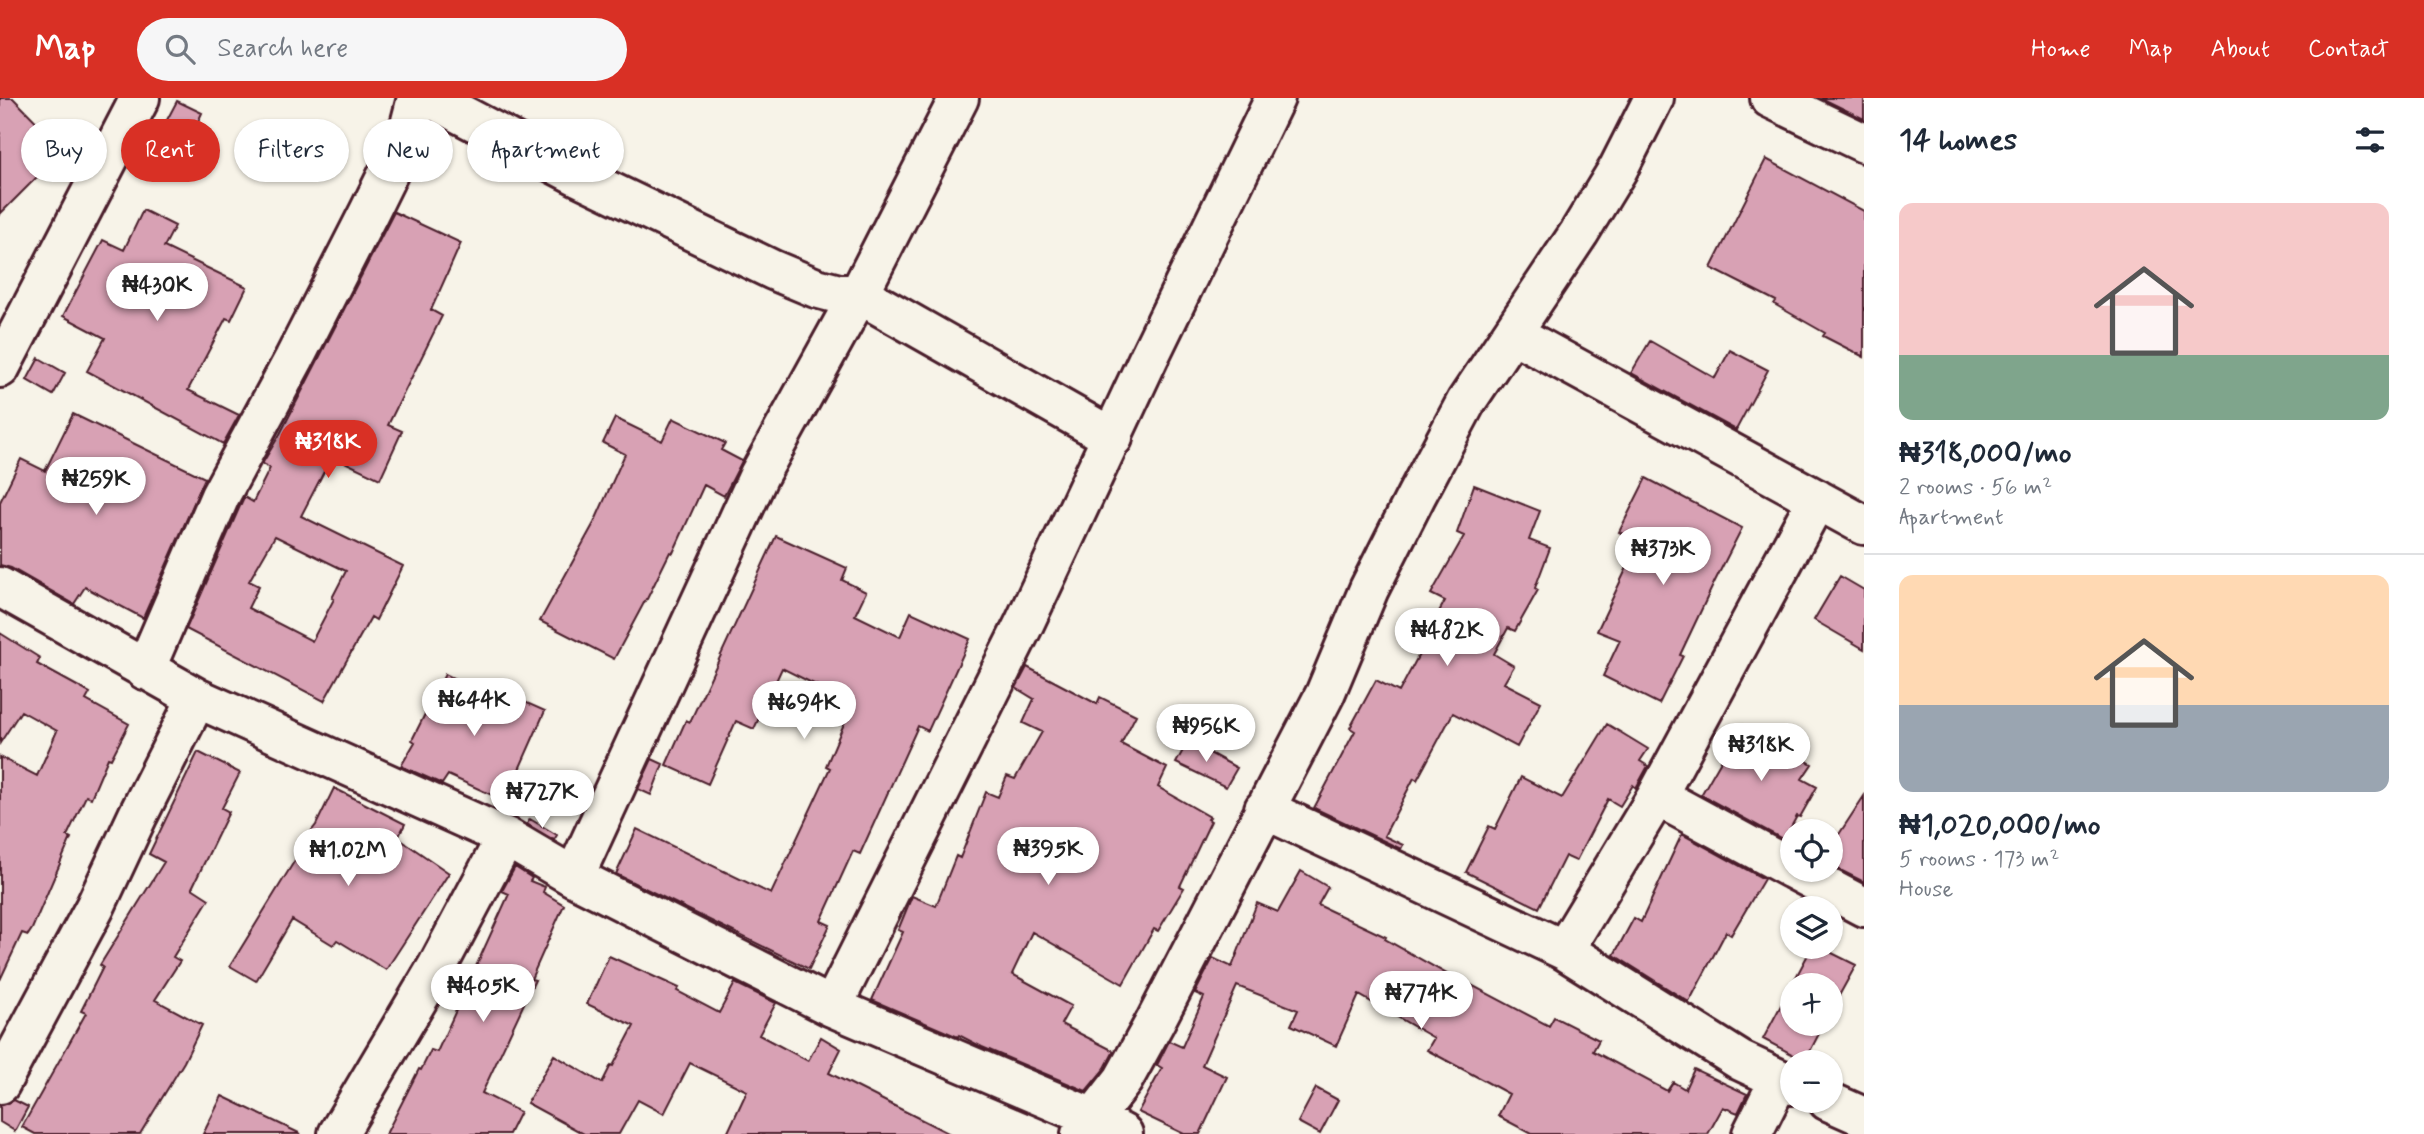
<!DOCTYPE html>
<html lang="en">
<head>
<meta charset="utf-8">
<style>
	:root { --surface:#fff; --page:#f6f6f7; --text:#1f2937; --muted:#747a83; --line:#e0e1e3; --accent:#d93025 }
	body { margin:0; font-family:Mynerve,sans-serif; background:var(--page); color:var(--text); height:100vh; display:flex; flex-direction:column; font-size:26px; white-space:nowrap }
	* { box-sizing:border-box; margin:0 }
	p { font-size:23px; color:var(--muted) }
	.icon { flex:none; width:38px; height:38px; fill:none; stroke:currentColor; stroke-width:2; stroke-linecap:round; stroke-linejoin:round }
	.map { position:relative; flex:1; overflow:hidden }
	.sheet { display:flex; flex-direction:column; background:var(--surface); width:560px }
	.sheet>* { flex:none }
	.banner { position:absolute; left:21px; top:21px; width:665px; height:63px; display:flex; gap:14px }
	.buttons { position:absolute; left:1780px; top:721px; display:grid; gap:14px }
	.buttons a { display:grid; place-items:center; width:63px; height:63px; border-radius:50%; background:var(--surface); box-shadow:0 2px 5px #0004; font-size:35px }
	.price { position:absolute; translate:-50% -60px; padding:0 16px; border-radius:24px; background:#fff; color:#222; font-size:23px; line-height:46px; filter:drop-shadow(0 2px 4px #0008) }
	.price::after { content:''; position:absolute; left:50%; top:42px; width:21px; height:16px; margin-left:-10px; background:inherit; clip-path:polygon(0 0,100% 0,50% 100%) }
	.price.on { background:var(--accent); color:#fff }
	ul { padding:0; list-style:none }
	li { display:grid; align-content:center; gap:14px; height:371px; padding:0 35px }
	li+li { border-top:2px solid var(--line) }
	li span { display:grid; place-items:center; height:217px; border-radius:14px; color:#555 }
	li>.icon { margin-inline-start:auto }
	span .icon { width:126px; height:126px; fill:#fffc; stroke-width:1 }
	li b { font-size:30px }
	h2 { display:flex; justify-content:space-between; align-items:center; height:84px; padding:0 35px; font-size:30px }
	.pill { padding:0 24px; border-radius:32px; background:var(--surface); box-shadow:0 2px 5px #0004; font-size:24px; line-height:63px }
	.pill.on { background:var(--accent); color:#fff }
	header { display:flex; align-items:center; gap:42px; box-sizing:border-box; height:98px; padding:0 35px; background:var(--accent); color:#fff }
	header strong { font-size:33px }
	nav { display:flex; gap:38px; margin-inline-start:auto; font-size:24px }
	.search { width:490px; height:63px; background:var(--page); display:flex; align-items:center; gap:18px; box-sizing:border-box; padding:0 24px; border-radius:38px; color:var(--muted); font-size:26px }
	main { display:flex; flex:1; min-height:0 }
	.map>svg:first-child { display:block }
</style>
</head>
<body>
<header>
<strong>Map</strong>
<div class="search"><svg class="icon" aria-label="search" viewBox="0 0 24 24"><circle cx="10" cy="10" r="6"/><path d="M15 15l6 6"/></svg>Search here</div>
<nav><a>Home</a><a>Map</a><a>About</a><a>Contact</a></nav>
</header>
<main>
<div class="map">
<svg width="1864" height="1036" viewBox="0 0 1864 1036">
	<rect width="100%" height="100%" fill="#f7f3e8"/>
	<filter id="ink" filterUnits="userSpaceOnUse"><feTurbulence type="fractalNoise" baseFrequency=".0143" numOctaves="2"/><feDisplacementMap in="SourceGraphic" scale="14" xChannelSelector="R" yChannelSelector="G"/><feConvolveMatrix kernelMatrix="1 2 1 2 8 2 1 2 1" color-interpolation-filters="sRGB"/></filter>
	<g filter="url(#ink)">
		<path fill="#d8a1b4" stroke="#4a1f2b" stroke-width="2" fill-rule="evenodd" d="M0,0H13L64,52L0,116Z
			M1821,0H1864V21Z
			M177,3L202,15L177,70L156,59L165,40L159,37Z
			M1766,61L1864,113V259L1823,238L1825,235L1774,206L1776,203L1711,170Z
			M143,112L175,128L164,149L247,189L231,222L226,220L188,292L239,317L223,346L87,273L105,240L63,218L103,142L124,152Z
			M394,114L461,145L431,212L442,218L388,327L402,333L380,381L332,358L301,418L403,468L376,522L371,519L324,603L186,531L240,408L244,399L253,404L270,370L262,366L280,336ZM275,438L346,473L332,500L334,501L312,543L248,510L259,488L249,483Z
			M1650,243L1715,280L1730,252L1768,272L1736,332L1631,275Z
			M39,260L65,275L53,297L27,282Z
			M73,316L205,380L143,520L85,489L74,506L11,470L0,467V404L21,361L45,373Z
			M615,320L662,343L673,320L725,345L721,352L742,363L724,398L704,387L673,455L670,454L647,501H646L614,561L540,523L594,425L625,356L603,345Z
			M1646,380L1742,430L1715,483L1680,557L1683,558L1659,606L1603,578L1620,542L1597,533L1639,444L1619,434Z
			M1474,387L1540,413L1529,442L1550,450L1535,490L1538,492L1515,533L1508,530L1494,556L1514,568L1504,585L1541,604L1517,649L1453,615L1417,682L1414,680L1384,738L1403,747L1401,751L1314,710L1355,633L1350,630L1376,582L1399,594L1431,534L1428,533L1445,503L1431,496L1464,438L1457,435Z
			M776,438L847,470L842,482L866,494L855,517L900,539L911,514L970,541L928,633L918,628L860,756L853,753L821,823L830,827L809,871L616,776L637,731L771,796L830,670L826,668L849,614L820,599L824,591L782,570L754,631L736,623L708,686L666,667L686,622L690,624Z
			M1840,478L1864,492V551L1814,522Z
			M0,535L40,560L37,566L90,595L86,602L129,626L111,661L108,660L91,700L86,698L67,738L71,740L32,831L28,837L22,835L0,882V659L37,678L57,633L21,613L0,645Z
			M1027,569L1097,606L1100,599L1136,617L1121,646L1167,670L1158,689L1210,719L1208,721L1211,723L1180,788L1184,790L1158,833L1154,831L1123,886L1032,834L1012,876L1071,908L1061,926L1114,953L1105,970L1086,993L982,949L959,937L958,939L872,902L903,834L898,832L912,798L936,808L956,758L960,760L986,694L998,699L1007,678L1015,681L1042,634L1023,625L1034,601L1016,590Z
			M445,576L496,602L500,593L545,613L505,703L448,677L442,686L401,668L415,644L412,642Z
			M1607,626L1648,651L1640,663L1648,668L1636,690L1633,687L1620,708L1608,701L1576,763L1565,758L1539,810L1466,774L1489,728L1495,731L1521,679L1562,700Z
			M1742,626L1812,666L1802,681L1817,689L1800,719L1797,718L1784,742L1701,697Z
			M1188,643L1237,670L1226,689L1176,665Z
			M198,654L240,675L222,710L229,714L192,790L209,801L173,859L180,863L155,902L202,927L184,964L140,1036H35L22,1029L86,915L81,913L103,869L100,867L164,764L149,756Z
			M652,661L663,666L651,697L638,691Z
			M334,690L405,726L398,740L449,775L386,872L337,842L333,847L292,822L256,883L230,868L308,741L306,740L316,727Z
			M1864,698V784L1830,767V750Z
			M530,721L557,737L554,742L527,726Z
			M1682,736L1764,781L1731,837L1726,834L1689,904L1614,857L1634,820L1641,824Z
			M515,769L532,780L530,783L545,789L543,794L564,807L531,881L535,882L482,995L520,1014L509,1036H386L419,971L421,972L431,952L437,954L509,796L502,793Z
			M1301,773L1328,789L1318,807L1386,839L1385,841L1463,885L1464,883L1549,928L1554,919L1599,942L1593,953L1667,993L1673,984L1685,991L1694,971L1747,996L1738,1015L1723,1009L1708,1036H1532L1498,1018L1509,996L1427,952L1434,940L1359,897L1336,948L1291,927L1298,912L1237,888L1202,967L1227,979L1200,1036H1184L1138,1014L1162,970L1157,967L1169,943L1182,949L1204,899L1195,895L1213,860L1232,869L1257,805L1278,814Z
			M1812,849H1820L1856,867L1830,914V887H1792V926H1824L1805,963L1763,941Z
			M609,858L679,890L677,893L719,915L735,885L776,905L759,937L808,963L821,939L841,951L829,975L950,1036H727L747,993L690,965L664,1016L638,1002L619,1036H584L527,1005L554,957L602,985L611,967L613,968L634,928L587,906Z
			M1316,990L1338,1002L1320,1036L1298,1024Z
			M222,998L301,1036H203Z
			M14,1002L28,1009L15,1033L0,1024V1008Z"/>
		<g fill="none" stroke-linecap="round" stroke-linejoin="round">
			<defs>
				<path id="minor" d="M430,0L580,79L773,172L816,190L839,196H859L1113,340
					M1770,0L1864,45
					M1512,235L1864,427
					M0,270L140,0
					M0,489L197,600L506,739L574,779L832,909L1093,1020L1123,1036
					M145,572L220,398L294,261L369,114L408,35L417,0
					M1657,698L1792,771
					M1264,711L1564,852L1741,963L1792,987
					M1794,772L1864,809
					M574,779L759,377L859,196L959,0
					M1564,852L1657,698L1817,401
					M832,909L1024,526L1149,259L1275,0
					M0,986L95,809L138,717L197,600
					M1828,1003L1864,1019
					M338,1036L437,869L506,739
					M1081,1036L1123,982L1155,924L1325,596L1369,491L1416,398L1466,304L1579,135L1618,71L1654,0
					M1752,1036L1779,982"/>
			</defs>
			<use href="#minor" stroke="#4a1f2b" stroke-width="44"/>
			<use href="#minor" stroke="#f7f3e8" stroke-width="38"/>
		</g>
	</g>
</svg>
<div class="buttons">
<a><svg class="icon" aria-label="locate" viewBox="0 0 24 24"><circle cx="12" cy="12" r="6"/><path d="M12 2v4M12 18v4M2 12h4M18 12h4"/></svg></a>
<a><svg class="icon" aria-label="layers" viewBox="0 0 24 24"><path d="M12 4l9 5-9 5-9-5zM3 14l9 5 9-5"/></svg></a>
<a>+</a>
<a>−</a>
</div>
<b class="price" style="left:157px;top:225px">₦430K</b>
<b class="price on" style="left:328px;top:382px">₦318K</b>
<b class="price" style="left:96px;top:419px">₦259K</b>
<b class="price" style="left:1663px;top:489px">₦373K</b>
<b class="price" style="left:1447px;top:570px">₦482K</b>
<b class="price" style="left:474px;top:640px">₦644K</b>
<b class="price" style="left:804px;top:643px">₦694K</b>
<b class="price" style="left:1206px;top:666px">₦956K</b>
<b class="price" style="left:1761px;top:685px">₦318K</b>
<b class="price" style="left:542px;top:732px">₦727K</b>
<b class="price" style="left:1048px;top:789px">₦395K</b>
<b class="price" style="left:348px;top:790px">₦1.02M</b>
<b class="price" style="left:483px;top:926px">₦405K</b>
<b class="price" style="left:1421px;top:933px">₦774K</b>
<div class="banner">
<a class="pill">Buy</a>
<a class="pill on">Rent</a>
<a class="pill">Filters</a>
<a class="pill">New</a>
<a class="pill">Apartment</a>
</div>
</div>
<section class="sheet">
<h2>14 homes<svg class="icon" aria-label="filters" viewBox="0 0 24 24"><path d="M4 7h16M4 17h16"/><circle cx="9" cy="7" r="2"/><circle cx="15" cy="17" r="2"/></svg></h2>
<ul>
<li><span style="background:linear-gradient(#f6c9c9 70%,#7fa58c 0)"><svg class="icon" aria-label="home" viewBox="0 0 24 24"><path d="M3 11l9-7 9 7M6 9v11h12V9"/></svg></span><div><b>₦318,000/mo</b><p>2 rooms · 56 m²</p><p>Apartment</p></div></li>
<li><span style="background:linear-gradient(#ffd9b3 60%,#9aa5b1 0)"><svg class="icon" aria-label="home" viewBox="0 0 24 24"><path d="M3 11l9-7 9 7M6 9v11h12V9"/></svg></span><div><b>₦1,020,000/mo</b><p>5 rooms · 173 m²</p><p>House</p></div></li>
</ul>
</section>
</main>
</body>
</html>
